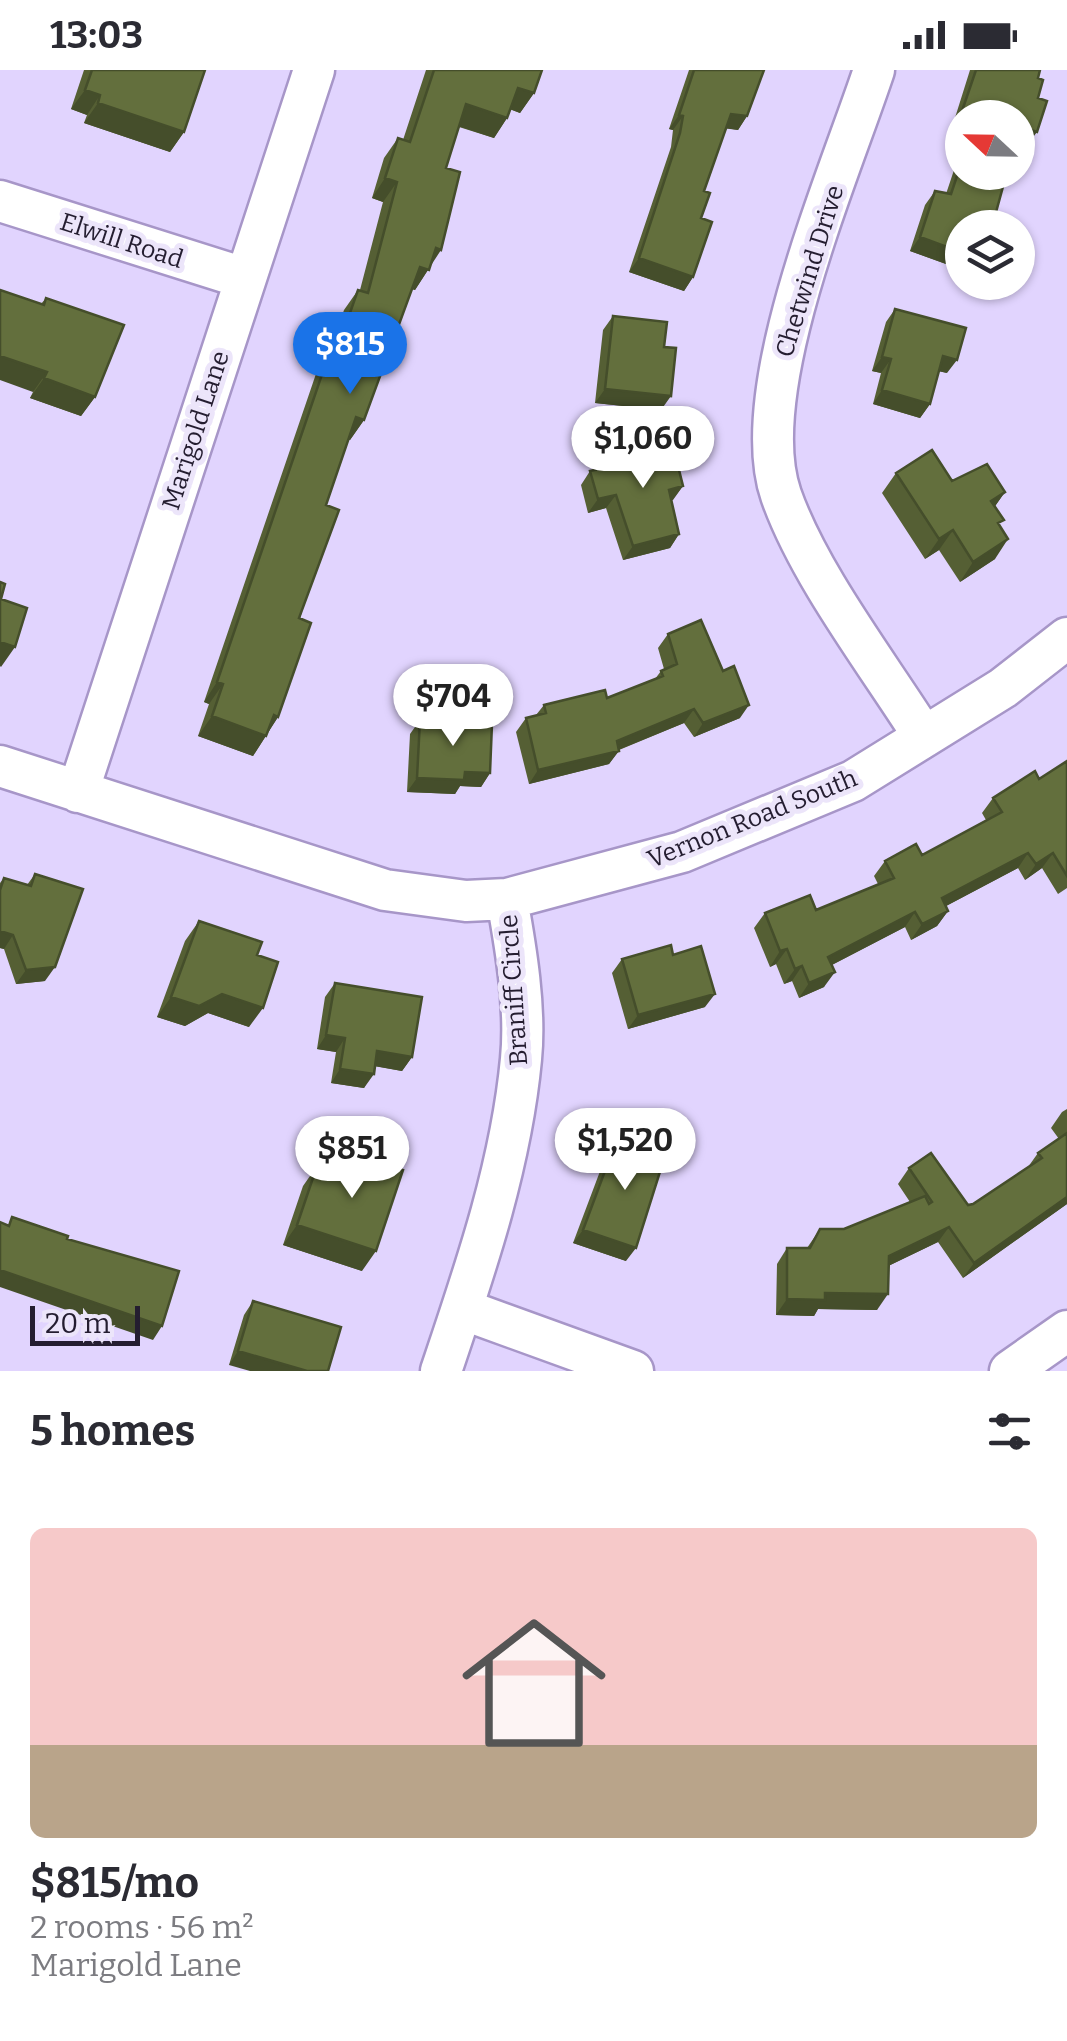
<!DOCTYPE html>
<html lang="en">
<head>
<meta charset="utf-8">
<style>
	:root { --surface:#fff; --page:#f7f7f7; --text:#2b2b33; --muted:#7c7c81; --accent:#1a73e8 }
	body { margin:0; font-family:Bitter,serif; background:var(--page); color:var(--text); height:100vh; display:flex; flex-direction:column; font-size:38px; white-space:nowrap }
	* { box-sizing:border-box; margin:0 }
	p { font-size:32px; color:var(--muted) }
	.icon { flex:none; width:55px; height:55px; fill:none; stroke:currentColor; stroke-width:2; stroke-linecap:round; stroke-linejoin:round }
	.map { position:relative; height:1301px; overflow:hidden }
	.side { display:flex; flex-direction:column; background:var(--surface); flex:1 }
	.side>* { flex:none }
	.needle { width:65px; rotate:292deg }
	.buttons { position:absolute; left:945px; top:30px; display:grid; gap:20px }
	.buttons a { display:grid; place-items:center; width:90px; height:90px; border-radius:50%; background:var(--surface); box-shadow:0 2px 8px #0004; font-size:50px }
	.scale { position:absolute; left:30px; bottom:25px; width:110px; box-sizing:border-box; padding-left:10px; border:5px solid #241d30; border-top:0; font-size:28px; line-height:35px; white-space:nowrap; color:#241d30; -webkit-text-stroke:8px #ece5fa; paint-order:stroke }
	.price { position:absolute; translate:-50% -85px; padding:0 22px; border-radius:35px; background:#fff; color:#222; font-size:32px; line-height:65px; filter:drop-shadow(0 2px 5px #0008) }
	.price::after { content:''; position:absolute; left:50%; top:60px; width:30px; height:22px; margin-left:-15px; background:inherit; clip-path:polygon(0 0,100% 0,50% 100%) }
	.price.current { background:var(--accent); color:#fff }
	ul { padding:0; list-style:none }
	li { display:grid; align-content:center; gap:20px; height:530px; padding:0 30px }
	li span { display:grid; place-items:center; height:310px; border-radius:15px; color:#555 }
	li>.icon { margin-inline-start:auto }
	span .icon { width:180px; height:180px; fill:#fffc; stroke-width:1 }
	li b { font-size:42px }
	h2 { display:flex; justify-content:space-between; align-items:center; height:120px; padding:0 30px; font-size:42px }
	.status { display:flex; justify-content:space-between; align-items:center; height:70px; padding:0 50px; background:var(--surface); direction:ltr }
	.status svg { height:28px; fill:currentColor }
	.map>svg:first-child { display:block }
</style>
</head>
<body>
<div class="status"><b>13:03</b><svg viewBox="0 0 49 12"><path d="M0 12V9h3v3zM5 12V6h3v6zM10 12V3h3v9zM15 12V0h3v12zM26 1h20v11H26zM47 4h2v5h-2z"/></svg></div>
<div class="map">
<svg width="1067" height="1301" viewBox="0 0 1067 1301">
	<rect width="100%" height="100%" fill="#e1d4fe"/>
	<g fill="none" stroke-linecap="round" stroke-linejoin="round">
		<defs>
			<path id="minor" d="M874,0C839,106 745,321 781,425C809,505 878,594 924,667
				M0,131L244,208
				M0,696L385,820L466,831L507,829L682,782L853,711L1003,618L1067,568
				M78,722L314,0
				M462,1239L633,1301
				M441,1301C475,1200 511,1096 521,989C526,938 516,879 507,829
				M1010,1301L1067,1261"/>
		</defs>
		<use href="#minor" stroke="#a796c8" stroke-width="45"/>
		<use href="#minor" stroke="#fff" stroke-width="40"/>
	</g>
	<path fill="#555f34" d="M84,0H205L184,62L170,82L84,53L87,45L71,39Z
		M426,0H542L534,23L520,43L510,39L507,48L494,68L459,57L446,98L431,195L415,220L412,219L364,350L350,370L348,369L326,435L278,647L253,686L198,666L209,634L204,632L319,295L331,277L344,240L358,220H360L383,132L372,128L384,88L398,68L403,70Z
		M689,0H764L747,46L738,60L726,58L704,121L693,207L684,221L629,202L671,77L673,60L669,59Z
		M970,0H1040L1038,8V28L1027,75L1018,72V48H962V54L954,51Z
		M962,76V190L951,186L946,194L910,181L925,135L935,121L946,124Z
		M46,228L95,327L81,346L30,328L33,322L41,234Z
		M895,239L947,303L939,301L930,334L920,348L873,334L881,303L872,301L886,252Z
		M613,246L664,277L661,340L595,333L603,260Z
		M612,388L683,416L671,431L679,464L670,478L623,490L606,438L588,443L581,415L590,401L605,398Z
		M896,403L952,411L1005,422L995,436L999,456L995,489L960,512L939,480L925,489L882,423Z
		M668,564L740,648L694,667L684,653L619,680L609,694L529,714L516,662L526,648L536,645L544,635L607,628L655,609L661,601L664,599L658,578Z
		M420,650L490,703L481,717L460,716L455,724L407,722L410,664Z
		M1067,691V818L1058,824L1042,798L1025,810L1018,798L946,836L948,841L937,856L911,870L905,857L832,895L824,917L799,928L792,911L784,914L776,894L770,897L754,858L765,843L816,840L878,814L874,806L885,791L922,785L986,750L982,743L993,728L1039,709Z
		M35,804L45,911L16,914L4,879L0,878V813L4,808L27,815Z
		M199,851L257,885L249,957L208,943L185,956L157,947L185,871Z
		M673,885L705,937L628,959L612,903L622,889Z
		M335,913L412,987L402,1001L375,996L364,1018L331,1013L336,982L317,979L325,927Z
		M1067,1039V1134L963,1208L938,1172L888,1196L877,1240L818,1239L814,1246L776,1245L777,1194L787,1178H807L820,1159H844L910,1132L898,1114L909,1098L968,1135L973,1134L1028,1097L1038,1083L1059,1069L1051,1058L1062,1042Z
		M618,1066L626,1191L573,1173L608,1080Z
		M347,1082L362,1201L283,1175L303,1116L317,1096L334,1101Z
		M253,1231L341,1257L229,1295L244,1245Z"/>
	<path fill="#454e2b" d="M518,18L534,23L520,43L504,37Z
		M85,20L100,25L87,45L71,39Z
		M98,33L184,62L170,82L84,53Z
		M466,34L507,48L494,68L452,54Z
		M963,38L979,43L976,48H962V54L954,51Z
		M731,44L747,46L738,60L722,58Z
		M679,45L683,46L673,60L669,59Z
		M1022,57L1037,62L1027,75L1018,72Z
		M385,108L397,112L383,132L372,128Z
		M920,167L962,173V190L951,186L946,194L910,181Z
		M436,178L441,180L415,220L406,217Z
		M639,188L693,207L684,221L629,202Z
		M0,286L47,302L33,322L0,310Z
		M943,286L957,290L947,303L933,300Z
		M882,287L891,289L881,303L872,301Z
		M44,308L95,327L81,346L30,328Z
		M605,319L671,326L661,340L595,333Z
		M882,320L930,334L920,348L873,334Z
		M356,347L364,350L350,370L342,367Z
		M683,416L673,430L659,434L669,420Z
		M1005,422L991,442V431Z
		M616,425L606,438L588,443L598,429Z
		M953,460L939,480L925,489L939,469Z
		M679,464L670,478L623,490L633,476Z
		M1008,469L995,489L960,512L973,492Z
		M0,572L15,577L1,597L0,596Z
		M217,612L223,614L209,634L204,632Z
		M749,635L740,648L694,667L703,653Z
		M694,639L684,653L613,682L619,681L609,694L529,714L538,700Z
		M274,645L278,647L253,686L198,666L212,646Z
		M465,702L490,703L481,717L460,716L455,724L407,722L417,708Z
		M1028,783L1018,798L931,844L942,828Z
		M1053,783L1042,798L1025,810L1036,794Z
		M948,841L937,856L911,870L922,854Z
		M915,842L905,857L818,902L828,887Z
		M0,861L13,865L4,879L0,878Z
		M787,879L776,894L770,897L780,881Z
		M802,896L792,911L784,914L795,899Z
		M55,897L45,911L16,914L26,900Z
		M835,902L824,917L799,928L809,913Z
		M222,924L263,938L249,957L208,943L185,956L157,947L171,927Z
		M715,924L705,937L628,959L638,945Z
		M326,965L345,968L336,982L317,979Z
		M377,981L412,987L402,1001L368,995Z
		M340,999L374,1004L364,1018L331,1013Z
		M1067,1127V1134L963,1208L974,1193Z
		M297,1155L376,1181L362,1201L283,1175Z
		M949,1157L938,1172L878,1201L889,1186Z
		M583,1160L636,1178L626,1191L573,1173Z
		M0,1200L162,1256L153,1270L0,1217Z
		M825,1223L888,1224L877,1240L818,1239L814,1246L776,1245L787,1229Z
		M238,1281L307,1301H250L229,1295Z"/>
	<path fill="#636f3d" stroke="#454e2b" stroke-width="2.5" d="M92,0H205L184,62L98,33L100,25L85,20Z
		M434,0H542L534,23L518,18L507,48L466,34L446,98L460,102L441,180L436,178L429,200L420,197L364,350L356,347L326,435L339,440L299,548L311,553L278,647L274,645L266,666L212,646L223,614L217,612L332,275L338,277L358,220L368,223L397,112L385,108L398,68L410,72Z
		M694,0H764L747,46L731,44L704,121L710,123L701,148L712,152L693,207L639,188L680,63L683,46L679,45Z
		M976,0H1040L1038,8L1043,10L1038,28L1047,31L1037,62L1022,57L1018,70V48H977L979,43L963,38Z
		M962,91V102H1007L995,146L1014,153L1012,158H962V173L958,171L955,180L920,167L935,121L951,124Z
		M0,220L44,235L46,228L124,255L95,327L44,308L47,302L0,286Z
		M895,239L966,258L957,290L943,286L930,334L882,320L891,289L882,287Z
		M613,246L667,252L664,277L676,278L671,326L605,319Z
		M672,372L683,416L669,420L679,464L633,476L616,425L598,429L590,401L613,396L612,388Z
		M932,380L952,411L987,394L1005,422L991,431L1004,450L998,453L1008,469L973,492L953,460L939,469L896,403Z
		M0,512L5,514L1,529L27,538L15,577L0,572Z
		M701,550L723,601L734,596L749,635L703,653L694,639L617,671L619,681L538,700L526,648L546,643L544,635L605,620L607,628L663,606L661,601L677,594L668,564Z
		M420,650L492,654L490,703L465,702L464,710L417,708Z
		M1067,691V806L1053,783L1036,794L1028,783L942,828L948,841L922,854L915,842L828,887L835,902L809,913L802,896L795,899L787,879L780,881L765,843L810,825L816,840L894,808L885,791L916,774L922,785L1002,742L993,728L1035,701L1039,709Z
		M35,804L83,819L55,897L26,900L13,865L0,861V820L4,808L31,816Z
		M199,851L262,872L257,885L278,892L263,938L222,924L199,936L171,927Z
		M671,875L673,885L701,876L715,924L638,945L622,889Z
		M335,913L422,927L412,987L377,981L374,1004L340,999L345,968L326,965Z
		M1067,1063V1127L974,1193L949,1157L889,1186L888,1224L825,1223V1230L787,1229V1178H810L820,1159H844L925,1126L929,1134L932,1132L909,1098L931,1083L968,1135L973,1134L1042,1088L1038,1083Z
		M618,1066L654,1079L652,1085L664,1089L636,1178L583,1160Z
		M347,1082L403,1100L376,1181L297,1155L317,1096L340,1103Z
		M12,1147L68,1166L67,1169L179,1201L162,1256L0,1200V1152L9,1156Z
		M253,1231L341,1257L328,1301H307L238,1281Z"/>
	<g text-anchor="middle" stroke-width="10" stroke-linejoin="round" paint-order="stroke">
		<g font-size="25" fill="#241d30" stroke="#ece5fa">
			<text transform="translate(122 170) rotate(18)" y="9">Elwill Road</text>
			<text transform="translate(809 201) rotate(-73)" y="9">Chetwind Drive</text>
			<text transform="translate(195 360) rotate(-72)" y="9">Marigold Lane</text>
			<text transform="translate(752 748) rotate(-22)" y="9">Vernon Road South</text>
			<text transform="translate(513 920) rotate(-94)" y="9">Braniff Circle</text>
		</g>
	</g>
</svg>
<div class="buttons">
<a><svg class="needle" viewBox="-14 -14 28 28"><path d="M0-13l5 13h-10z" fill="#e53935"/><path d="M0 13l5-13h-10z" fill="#7c7c81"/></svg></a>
<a><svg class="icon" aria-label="layers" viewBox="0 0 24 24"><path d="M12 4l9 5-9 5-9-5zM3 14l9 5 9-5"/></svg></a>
</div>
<div class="scale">20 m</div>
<b class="price current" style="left:350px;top:327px">$815</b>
<b class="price" style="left:643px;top:421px">$1,060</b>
<b class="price" style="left:453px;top:679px">$704</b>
<b class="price" style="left:625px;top:1123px">$1,520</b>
<b class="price" style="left:352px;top:1131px">$851</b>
</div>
<section class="side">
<h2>5 homes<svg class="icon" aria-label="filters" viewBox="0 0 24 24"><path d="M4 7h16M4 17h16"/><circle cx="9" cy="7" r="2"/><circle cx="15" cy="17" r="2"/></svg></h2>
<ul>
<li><span style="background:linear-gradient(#f6c9c9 70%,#b9a48a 0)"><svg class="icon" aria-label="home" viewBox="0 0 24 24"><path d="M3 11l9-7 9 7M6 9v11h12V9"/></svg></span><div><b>$815/mo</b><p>2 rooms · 56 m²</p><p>Marigold Lane</p></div></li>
</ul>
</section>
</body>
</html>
